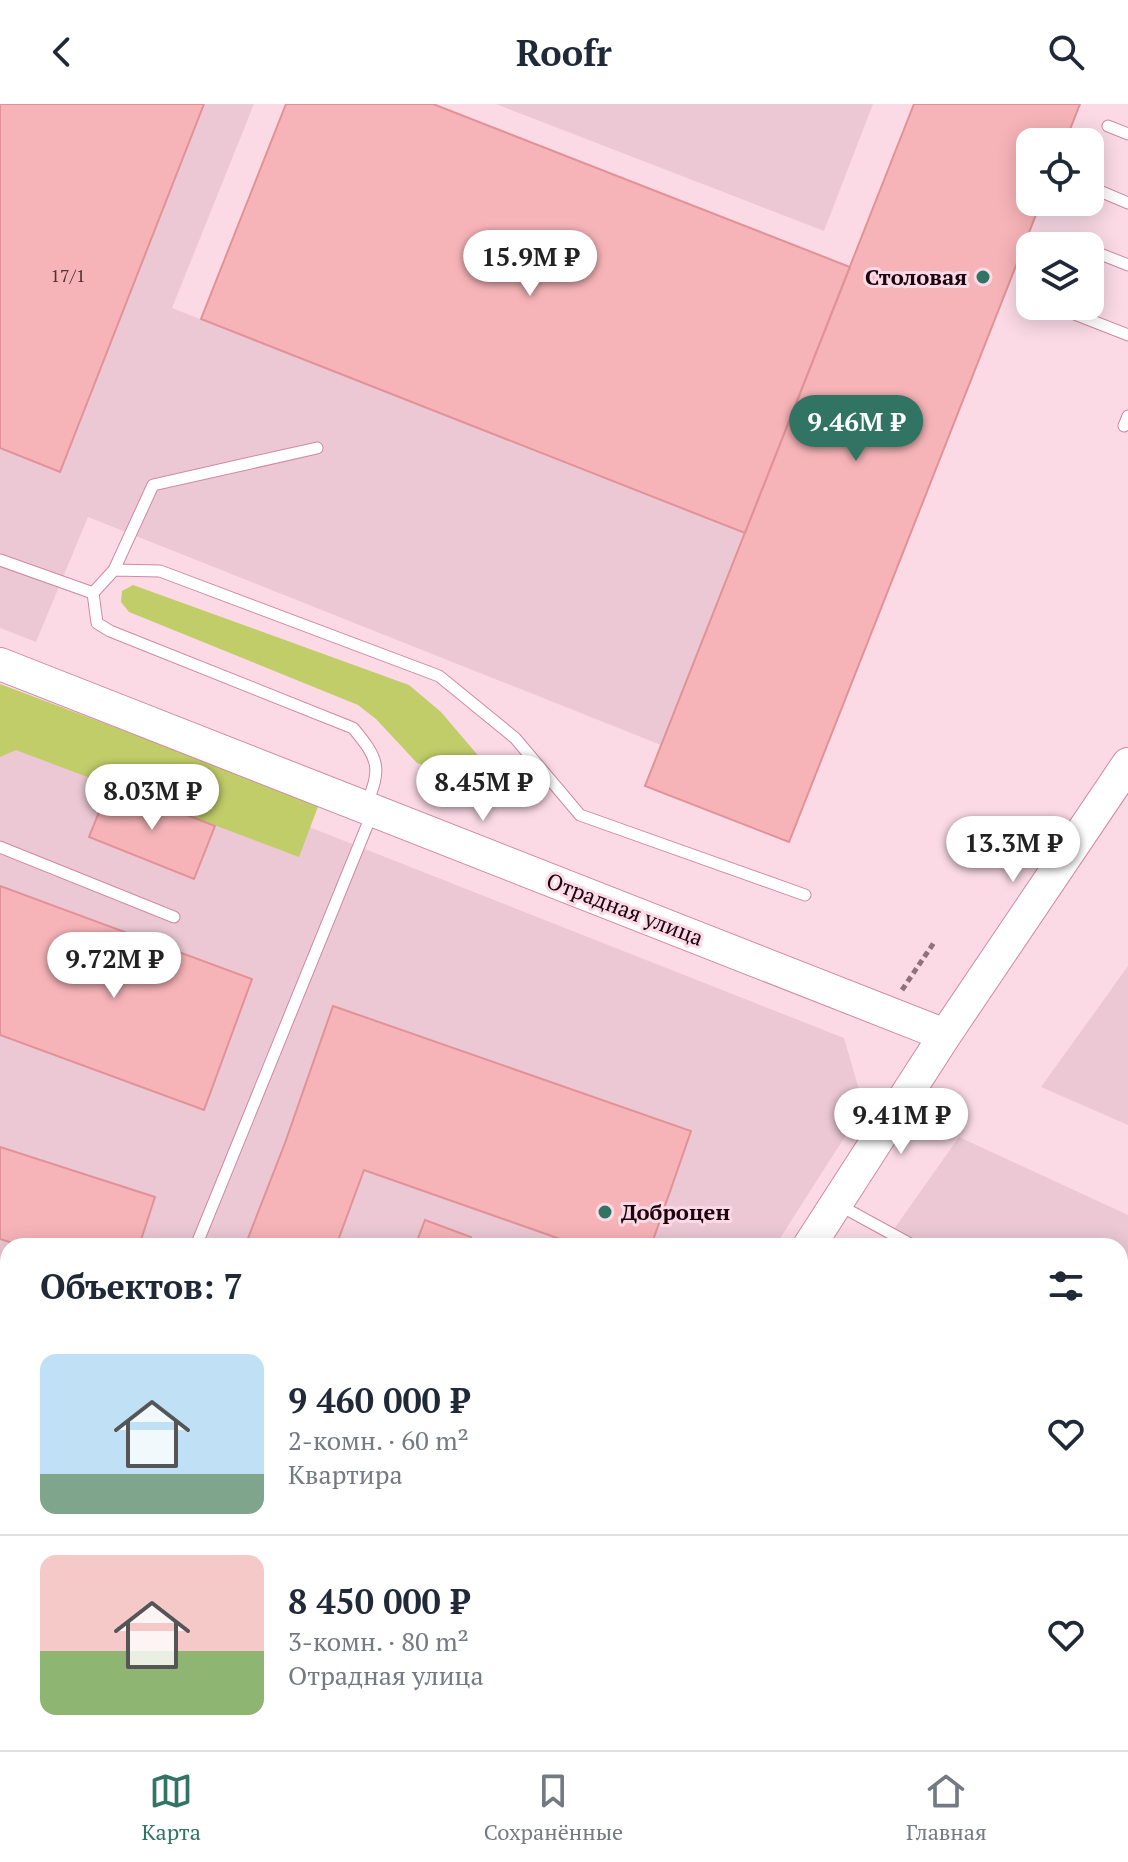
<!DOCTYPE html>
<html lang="ru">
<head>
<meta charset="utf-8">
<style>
	:root { --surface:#fff; --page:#f2f2f3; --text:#1f2937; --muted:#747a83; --line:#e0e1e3; --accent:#327464 }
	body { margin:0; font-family:"PT Serif",serif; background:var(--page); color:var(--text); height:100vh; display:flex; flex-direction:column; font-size:30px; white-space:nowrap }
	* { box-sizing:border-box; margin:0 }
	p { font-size:26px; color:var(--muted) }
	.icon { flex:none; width:44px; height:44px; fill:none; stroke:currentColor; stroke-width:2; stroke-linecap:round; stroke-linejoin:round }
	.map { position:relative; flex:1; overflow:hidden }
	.panel { position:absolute; left:0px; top:1134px; width:1128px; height:512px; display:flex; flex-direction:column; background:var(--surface); border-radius:24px 24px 0 0; box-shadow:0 4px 20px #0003 }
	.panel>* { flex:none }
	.fabs { position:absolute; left:1016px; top:24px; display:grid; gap:16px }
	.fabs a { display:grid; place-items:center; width:88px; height:88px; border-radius:16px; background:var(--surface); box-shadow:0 4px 20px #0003; font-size:40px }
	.price { position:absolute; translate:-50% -68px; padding:0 18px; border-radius:28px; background:#fff; color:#222; font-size:26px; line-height:52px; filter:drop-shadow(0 2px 4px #0008) }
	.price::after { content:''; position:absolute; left:50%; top:48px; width:24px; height:18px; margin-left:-12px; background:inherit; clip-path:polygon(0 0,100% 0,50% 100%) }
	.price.active { background:var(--accent); color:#fff }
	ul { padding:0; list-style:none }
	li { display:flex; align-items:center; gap:24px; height:200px; padding:0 40px }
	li+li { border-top:2px solid var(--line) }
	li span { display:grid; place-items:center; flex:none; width:224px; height:160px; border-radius:16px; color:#555 }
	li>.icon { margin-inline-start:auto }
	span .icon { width:96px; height:96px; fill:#fffc; stroke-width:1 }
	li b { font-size:34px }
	h2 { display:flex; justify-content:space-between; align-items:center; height:96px; padding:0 40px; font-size:34px }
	header { display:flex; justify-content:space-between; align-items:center; height:104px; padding:0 40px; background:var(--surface); font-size:36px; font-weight:700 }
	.dock { display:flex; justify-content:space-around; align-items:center; height:112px; border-top:2px solid var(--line); background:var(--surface); font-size:22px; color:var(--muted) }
	.dock a { display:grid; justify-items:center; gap:4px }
	.dock .active { color:var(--accent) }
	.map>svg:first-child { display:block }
</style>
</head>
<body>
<header><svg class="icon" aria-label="back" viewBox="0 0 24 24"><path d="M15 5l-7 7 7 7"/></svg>Roofr<svg class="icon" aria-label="search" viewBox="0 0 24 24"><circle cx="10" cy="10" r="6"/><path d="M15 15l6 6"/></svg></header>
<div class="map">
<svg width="1128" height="1646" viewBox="0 0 1128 1646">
	<rect width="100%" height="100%" fill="#fbdae6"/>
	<path fill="#ebc8d4" d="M0,0H254L172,204L745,429L661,641L88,413L36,538L0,524Z
		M496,0H873L824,127Z
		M0,601L844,934L864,1003L775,1142H8V1638H404L399,1646H0Z
		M1128,862V1021L1041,983Z
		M959,1033L1128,1111V1646H526L532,1638H1120V1142H882Z"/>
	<path fill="#c1cd69" d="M133,481L409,581L441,608L511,690L417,659L376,615L358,601L129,508L121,498L122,487Z
		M0,580L319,700L299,753L16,646L0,653Z"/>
	<path fill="#f7b4b8" stroke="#e29297" stroke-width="2" d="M0,0H204L60,368L0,344Z
		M286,0H433L850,163L745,429L201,215Z
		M914,0H1080L1065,38H1030V98H1041L789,738L645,682Z
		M110,681L215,722L194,775L89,733Z
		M0,782L252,875L204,1006L0,931Z
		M333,902L691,1027L651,1142H580L364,1066L336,1142H245L285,1039Z
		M0,1043L155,1093L139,1142H22L0,1135Z
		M425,1116L471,1133L468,1142H415Z
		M0,1186L8,1189V1232L0,1229Z
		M1120,1285L1128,1290V1347L1120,1360Z
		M0,1411L8,1414V1612L0,1609Z
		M93,1638H159L157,1646H119Z
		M668,1638H747L742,1646H663Z
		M1053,1638H1093L1088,1646H1065Z"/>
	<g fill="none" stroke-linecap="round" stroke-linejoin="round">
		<defs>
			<path id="lane" d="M1108,22L1128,30
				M1090,83L1128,99
				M1064,135L1081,142
				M1090,146L1128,161
				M1054,202L1128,231
				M1124,322L1128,312
				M0,456L93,489
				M114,466L153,381L317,344
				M366,701C382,664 379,655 353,624L110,527L97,519L93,489L114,466L160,467L439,572L515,634L580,711L805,791
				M0,743L174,813
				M837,1100L914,1142
				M196,1142L373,707
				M1120,1264L1128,1269
				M0,1358L8,1361
				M1120,1538L1128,1528"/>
			<path id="secondary" d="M0,560L945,931
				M809,1142L945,931L1128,660
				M482,1646L487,1638"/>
		</defs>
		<use href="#lane" stroke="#d287a4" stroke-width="13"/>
		<use href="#secondary" stroke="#d287a4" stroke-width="34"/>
		<path stroke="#8f727e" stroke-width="5" stroke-dasharray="6 4" stroke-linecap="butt" d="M902,886L935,837"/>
		<use href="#lane" stroke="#fff" stroke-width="11"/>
		<use href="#secondary" stroke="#fff" stroke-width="32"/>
	</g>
	<g fill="#327464" stroke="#fbdae6" stroke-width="3">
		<circle cx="983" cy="173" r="8"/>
		<circle cx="605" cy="1108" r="8"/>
	</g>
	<g text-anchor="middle" stroke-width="6" stroke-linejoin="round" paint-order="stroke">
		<g font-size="18" fill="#532f38">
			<text x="68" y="178">17/1</text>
		</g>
		<g font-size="22" font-weight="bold" fill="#1c030e" stroke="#fbdae6" text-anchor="end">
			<text x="967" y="181">Столовая</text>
			<text x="621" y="1116" text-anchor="start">Доброцен</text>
		</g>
		<g font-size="22" fill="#1c030e" stroke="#fbdae6">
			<text transform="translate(625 805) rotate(21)" y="8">Отрадная улица</text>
		</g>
	</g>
</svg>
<div class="fabs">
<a><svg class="icon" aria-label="locate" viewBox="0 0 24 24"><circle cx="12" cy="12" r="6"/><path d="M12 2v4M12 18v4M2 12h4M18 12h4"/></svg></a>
<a><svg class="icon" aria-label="layers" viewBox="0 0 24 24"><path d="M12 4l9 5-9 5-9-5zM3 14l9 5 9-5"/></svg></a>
</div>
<b class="price" style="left:530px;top:194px">15.9M ₽</b>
<b class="price active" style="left:856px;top:359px">9.46M ₽</b>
<b class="price" style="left:483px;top:719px">8.45M ₽</b>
<b class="price" style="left:152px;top:728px">8.03M ₽</b>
<b class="price" style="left:1013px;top:780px">13.3M ₽</b>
<b class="price" style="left:114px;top:896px">9.72M ₽</b>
<b class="price" style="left:901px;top:1052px">9.41M ₽</b>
<section class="panel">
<h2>Объектов: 7<svg class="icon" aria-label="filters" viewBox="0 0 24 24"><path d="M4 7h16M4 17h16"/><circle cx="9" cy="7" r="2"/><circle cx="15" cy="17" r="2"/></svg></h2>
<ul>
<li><span style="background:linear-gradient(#bfe0f5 75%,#7fa58c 0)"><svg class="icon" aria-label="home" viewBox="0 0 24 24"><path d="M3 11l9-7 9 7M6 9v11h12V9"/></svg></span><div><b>9 460 000 ₽</b><p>2-комн. · 60 m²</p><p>Квартира</p></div><svg class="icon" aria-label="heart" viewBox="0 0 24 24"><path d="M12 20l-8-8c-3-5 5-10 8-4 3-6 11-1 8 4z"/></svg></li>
<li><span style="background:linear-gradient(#f6c9c9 60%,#8fb573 0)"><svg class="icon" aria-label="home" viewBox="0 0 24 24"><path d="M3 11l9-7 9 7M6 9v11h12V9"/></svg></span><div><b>8 450 000 ₽</b><p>3-комн. · 80 m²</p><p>Отрадная улица</p></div><svg class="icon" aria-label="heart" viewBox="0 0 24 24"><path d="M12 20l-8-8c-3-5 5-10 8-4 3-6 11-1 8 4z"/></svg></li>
</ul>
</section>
</div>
<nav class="dock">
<a class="active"><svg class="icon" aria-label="map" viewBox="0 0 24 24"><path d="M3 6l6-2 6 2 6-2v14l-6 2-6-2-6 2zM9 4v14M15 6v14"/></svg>Карта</a>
<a><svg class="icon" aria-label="saved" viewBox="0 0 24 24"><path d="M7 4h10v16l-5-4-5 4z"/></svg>Сохранённые</a>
<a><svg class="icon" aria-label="home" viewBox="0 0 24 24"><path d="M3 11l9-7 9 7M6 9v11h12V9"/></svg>Главная</a>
</nav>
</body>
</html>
